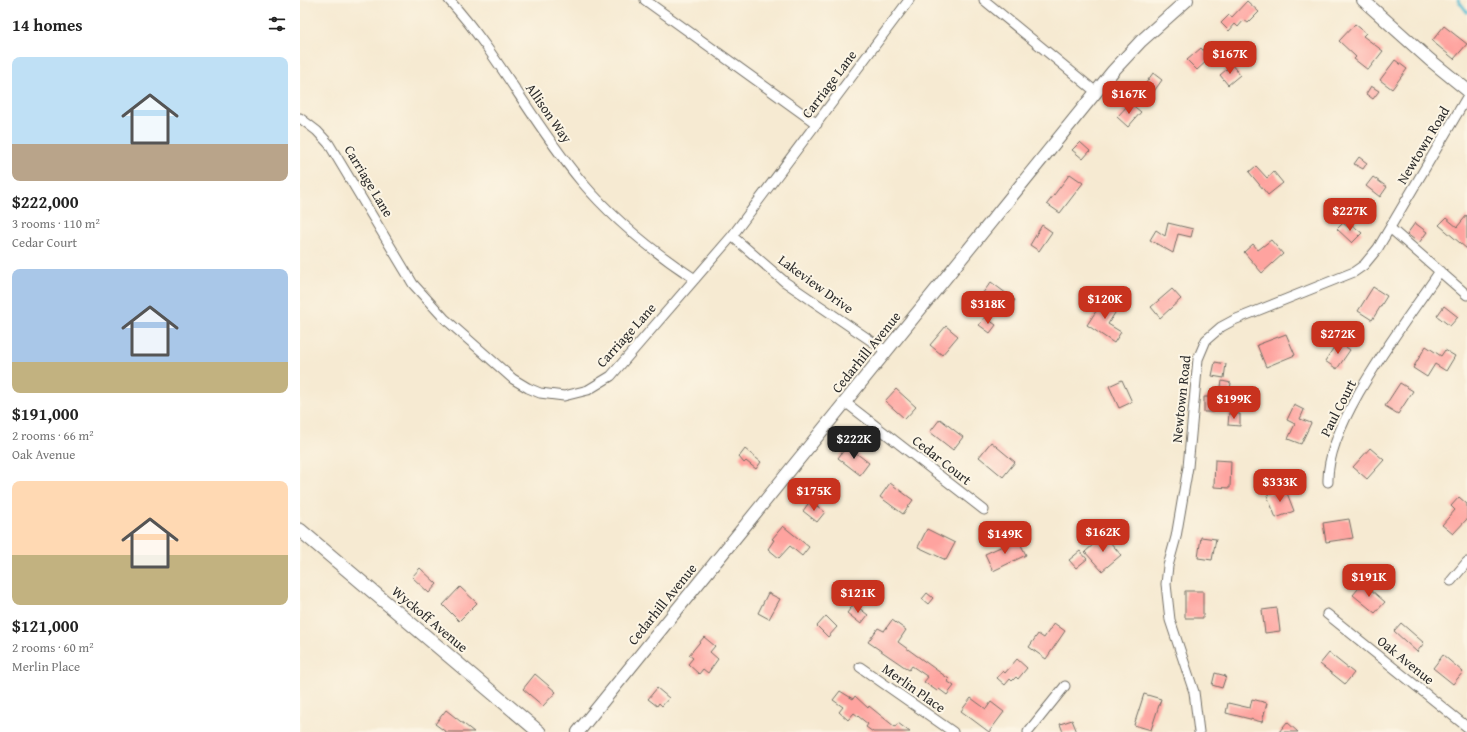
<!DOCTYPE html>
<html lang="en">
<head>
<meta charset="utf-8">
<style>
	:root { --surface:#fff; --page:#f6f6f6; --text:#222; --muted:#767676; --accent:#c8321e }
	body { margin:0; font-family:"Gentium Book Plus",serif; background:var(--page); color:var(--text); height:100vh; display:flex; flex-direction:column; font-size:15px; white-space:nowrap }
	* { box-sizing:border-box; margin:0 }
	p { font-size:13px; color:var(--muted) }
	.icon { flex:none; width:22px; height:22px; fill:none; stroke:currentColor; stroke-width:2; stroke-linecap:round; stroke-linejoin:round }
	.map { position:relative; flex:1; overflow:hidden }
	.details { display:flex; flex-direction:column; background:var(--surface); width:300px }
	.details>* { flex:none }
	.price { position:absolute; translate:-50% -34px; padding:0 9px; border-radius:8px; background:var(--accent); color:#fff; font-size:13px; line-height:26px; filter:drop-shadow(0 1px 2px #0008) }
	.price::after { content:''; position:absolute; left:50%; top:24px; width:12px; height:9px; margin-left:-6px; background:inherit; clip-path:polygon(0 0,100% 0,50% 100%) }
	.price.active { background:#222; color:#fff }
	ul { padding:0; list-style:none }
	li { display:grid; align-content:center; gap:8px; height:212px; padding:0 12px }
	li span { display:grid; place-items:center; height:124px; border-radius:8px; color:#555 }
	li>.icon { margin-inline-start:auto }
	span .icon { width:72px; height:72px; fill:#fffc; stroke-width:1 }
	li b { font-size:17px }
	h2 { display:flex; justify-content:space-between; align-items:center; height:48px; padding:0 12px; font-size:17px }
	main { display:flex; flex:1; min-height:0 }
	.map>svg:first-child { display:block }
</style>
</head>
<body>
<main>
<section class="details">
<h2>14 homes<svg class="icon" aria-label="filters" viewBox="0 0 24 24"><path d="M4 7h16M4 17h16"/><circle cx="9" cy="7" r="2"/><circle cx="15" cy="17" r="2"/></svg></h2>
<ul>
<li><span style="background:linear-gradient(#bfe0f5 70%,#b9a48a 0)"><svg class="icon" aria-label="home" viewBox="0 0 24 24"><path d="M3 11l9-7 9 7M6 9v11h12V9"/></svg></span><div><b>$222,000</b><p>3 rooms · 110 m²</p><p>Cedar Court</p></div></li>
<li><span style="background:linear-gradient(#a9c7e8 75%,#c2b280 0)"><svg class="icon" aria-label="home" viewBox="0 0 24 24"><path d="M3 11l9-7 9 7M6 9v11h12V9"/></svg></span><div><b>$191,000</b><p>2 rooms · 66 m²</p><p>Oak Avenue</p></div></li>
<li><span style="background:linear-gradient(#ffd9b3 60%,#c2b280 0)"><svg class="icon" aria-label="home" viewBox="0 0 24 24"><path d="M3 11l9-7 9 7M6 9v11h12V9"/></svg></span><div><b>$121,000</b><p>2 rooms · 60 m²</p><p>Merlin Place</p></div></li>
</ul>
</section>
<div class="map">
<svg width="1167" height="732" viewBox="0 0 1167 732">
	<rect width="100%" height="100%" fill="#fcf5e5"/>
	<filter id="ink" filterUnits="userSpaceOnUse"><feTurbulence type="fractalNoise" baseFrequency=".025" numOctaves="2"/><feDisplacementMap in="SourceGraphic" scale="8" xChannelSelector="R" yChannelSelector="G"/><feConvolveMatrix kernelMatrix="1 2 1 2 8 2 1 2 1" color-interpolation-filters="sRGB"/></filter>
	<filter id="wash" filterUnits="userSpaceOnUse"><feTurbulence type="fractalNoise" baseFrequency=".012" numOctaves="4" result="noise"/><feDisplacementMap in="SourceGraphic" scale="16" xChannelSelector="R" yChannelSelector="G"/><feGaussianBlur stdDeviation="0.9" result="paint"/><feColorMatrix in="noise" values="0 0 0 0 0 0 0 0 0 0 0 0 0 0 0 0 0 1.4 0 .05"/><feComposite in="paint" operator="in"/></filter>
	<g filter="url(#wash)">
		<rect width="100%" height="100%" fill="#f6ead2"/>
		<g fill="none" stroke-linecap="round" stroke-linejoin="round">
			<path stroke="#51b7cf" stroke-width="3" d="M1158,0L1167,12"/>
		</g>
		<g id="blocks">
			<path fill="#fea39f" d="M947,1L959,12L948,23L944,20L938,27L935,24L929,31L921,23L929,15L932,17Z
				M1055,24L1066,33L1063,36L1083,51L1068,70L1054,59L1056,57L1039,41Z
				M1144,26L1167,44L1154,59L1132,41Z
				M901,48L910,58L897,70L887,60Z
				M1095,60L1107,69L1092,89L1080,80Z
				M932,65L940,75L928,85L920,75Z
				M853,73L862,80L852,94L843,87Z
				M1071,86L1079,91L1073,99L1066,94Z
				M830,103L841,112L828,127L817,117Z
				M780,142L790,151L783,159L772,150Z
				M1059,157L1067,163L1063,169L1054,164Z
				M956,166L967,178L974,172L983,183L968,195L949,172Z
				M770,174L783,183L760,213L747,204Z
				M1073,177L1087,187L1080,197L1066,186Z
				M1167,215V249L1139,225L1146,218L1157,227Z
				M868,223L893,229L891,237L878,234L873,253L850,240L856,230L865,236Z
				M1043,223L1048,227L1051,224L1062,233L1052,243L1037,229Z
				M1115,223L1127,232L1119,243L1107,234Z
				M742,225L752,232L739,251L730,245Z
				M971,240L983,254L962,273L944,252L953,244L958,250Z
				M691,282L715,300L706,312L689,299L682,307L676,302Z
				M1073,287L1087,296L1072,320L1058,311Z
				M872,289L881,299L860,318L851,307Z
				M806,296L820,305L808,324L821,332L814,343L787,325Z
				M1144,306L1158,317L1150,326L1137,316Z
				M685,317L696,325L690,333L679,325Z
				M646,326L658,336L642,355L630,345Z
				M986,334L995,355L966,367L957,345Z
				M1038,341L1050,350L1037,369L1025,361Z
				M1126,346L1141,356L1145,350L1155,356L1146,371L1135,364L1127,377L1113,368Z
				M915,362L926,364L924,378L912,376Z
				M822,380L832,402L819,408L809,386Z
				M922,381L931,383L929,394L920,392Z
				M1100,383L1113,391L1098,414L1085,406Z
				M596,389L616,407L605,419L585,401Z
				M904,397H914V412H904Z
				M994,405L1004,410L1000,419L1011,423L1001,444L988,439L995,424L987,420Z
				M929,413L940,414V426L928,425Z
				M640,419L663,437L653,450L630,432Z
				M691,442L715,462L703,477L679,457Z
				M547,446L569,463L560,475L538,458Z
				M1070,448L1084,460L1067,479L1053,467Z
				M445,449L461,462L456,469L446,461L444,463L439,457Z
				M915,460L931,461L930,488L914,487Z
				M590,483L613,500L603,514L580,497Z
				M985,488L994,511L976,518L967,495Z
				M1159,497L1167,504V519L1153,534L1142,525L1155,510L1151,506Z
				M510,501L525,512L517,522L503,511Z
				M1049,519L1053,538L1026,542L1023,523Z
				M483,526L509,547L502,556L490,546L479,558L468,549L474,540L472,539Z
				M627,529L655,543L646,560L618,547Z
				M804,535L821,555L802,571L785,552Z
				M901,537L916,539L912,560L898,558Z
				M718,539L726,555L693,571L685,554Z
				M780,551L787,559L776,568L769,560Z
				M120,568L137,584L129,593L112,577Z
				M1063,583L1085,602L1075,613L1053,595Z
				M160,587L177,603L159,621L143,605Z
				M885,591H903V618H885Z
				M468,593L480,599L469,619L458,613Z
				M627,593L633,598L628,604L622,599Z
				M554,604L568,615L561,624L547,613Z
				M977,608L980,631L965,633L962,610Z
				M526,616L537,627L528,637L517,626Z
				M592,620L606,630L598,642L649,679L647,681L654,686L647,695L639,689L637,691L624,682L628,677L612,666L609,670L568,642L578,628L584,631Z
				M754,623L765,631L746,659L729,647L738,634L744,638Z
				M1101,623L1124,643L1117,652L1094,631Z
				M404,637L415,646L410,652L418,659L408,673L403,669L399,674L388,664L393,658L389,655Z
				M1029,653L1054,673L1045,684L1020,664Z
				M1143,655L1163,672L1153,684L1133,668Z
				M717,659L727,668L718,679L716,677L712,681L710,679L705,685L697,678L703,671L705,673Z
				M915,673L926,676L922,688L912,685Z
				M235,674L256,692L243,706L223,689Z
				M357,688L369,698L362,706L359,703L357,706L348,699Z
				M540,691L553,699L555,696L568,708L569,706L595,727L598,723L610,732H573L566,727L568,724L554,713L548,720L539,712L543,707L533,700Z
				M844,694L861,699L851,730L834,725Z
				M671,698L686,709L691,702L704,712L689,732L661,711Z
				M952,699L967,703L962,722L926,713L928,703L950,708Z
				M146,710L174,732H146L135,724Z
				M772,720L777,732H763L760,724Z
				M987,722L998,732H979Z"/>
		</g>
	</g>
	<g filter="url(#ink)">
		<use href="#blocks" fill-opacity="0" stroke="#726e65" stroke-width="1"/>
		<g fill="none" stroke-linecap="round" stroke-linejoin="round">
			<defs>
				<path id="minor" d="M149,0C199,55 233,124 281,181C314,220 352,251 395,279
					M345,0L517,124
					M684,0L796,92
					M0,118L17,131L29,144L113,284L144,318L213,379L228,388L240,393L264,396L288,390L311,376L432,236L609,0
					M1090,228L1167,295
					M432,236L485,282L586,351
					M545,402L684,510
					M1028,482C1026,422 1106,322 1140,271
					M1151,581L1167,562
					M1027,614L1167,727
					M560,667L653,732
					M728,732L765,686
					M899,732L894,692L870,620L866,584L868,566L876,537L888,467L898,359L906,340L921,327L934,320L1054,272L1064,265L1078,248L1167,97"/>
				<path id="tertiary" d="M1063,0L1130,60L1167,90
					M278,732L813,71L841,41L887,0"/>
				<path id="secondary" d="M0,530L239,732"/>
			</defs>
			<use href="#minor" stroke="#726e65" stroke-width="11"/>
			<use href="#tertiary" stroke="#726e65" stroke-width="14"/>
			<use href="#secondary" stroke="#726e65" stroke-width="15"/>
			<use href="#minor" stroke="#fff" stroke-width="9"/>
			<use href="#tertiary" stroke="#fff" stroke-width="12"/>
			<use href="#secondary" stroke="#fff" stroke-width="13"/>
		</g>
	</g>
	<g text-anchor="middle" stroke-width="4" stroke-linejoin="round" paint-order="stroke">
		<g font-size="14" fill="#2b2b2b" stroke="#fcf5e5">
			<text transform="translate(529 84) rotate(-53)" y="5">Carriage Lane</text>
			<text transform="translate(249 113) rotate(55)" y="5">Allison Way</text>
			<text transform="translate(1123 145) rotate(-59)" y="5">Newtown Road</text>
			<text transform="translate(69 181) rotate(59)" y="5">Carriage Lane</text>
			<text transform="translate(516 284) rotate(36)" y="5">Lakeview Drive</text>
			<text transform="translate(326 335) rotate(-48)" y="5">Carriage Lane</text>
			<text transform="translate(566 352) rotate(-51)" y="5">Cedarhill Avenue</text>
			<text transform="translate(881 399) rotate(-84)" y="5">Newtown Road</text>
			<text transform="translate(1038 408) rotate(-63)" y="5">Paul Court</text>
			<text transform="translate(642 460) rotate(38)" y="5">Cedar Court</text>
			<text transform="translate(362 604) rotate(-51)" y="5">Cedarhill Avenue</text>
			<text transform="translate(130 619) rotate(40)" y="5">Wyckoff Avenue</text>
			<text transform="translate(1106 660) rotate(39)" y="5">Oak Avenue</text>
			<text transform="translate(614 688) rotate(35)" y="5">Merlin Place</text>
		</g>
	</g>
</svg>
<b class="price" style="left:930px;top:75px">$167K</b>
<b class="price" style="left:829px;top:115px">$167K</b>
<b class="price" style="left:1050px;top:232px">$227K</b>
<b class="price" style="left:805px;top:320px">$120K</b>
<b class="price" style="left:688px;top:325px">$318K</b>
<b class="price" style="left:1038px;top:355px">$272K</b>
<b class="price" style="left:934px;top:420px">$199K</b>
<b class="price active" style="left:554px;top:460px">$222K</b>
<b class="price" style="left:980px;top:503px">$333K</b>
<b class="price" style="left:514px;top:512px">$175K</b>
<b class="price" style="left:803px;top:553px">$162K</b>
<b class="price" style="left:705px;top:555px">$149K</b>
<b class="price" style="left:1069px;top:598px">$191K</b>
<b class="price" style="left:558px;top:614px">$121K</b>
</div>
</main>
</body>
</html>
